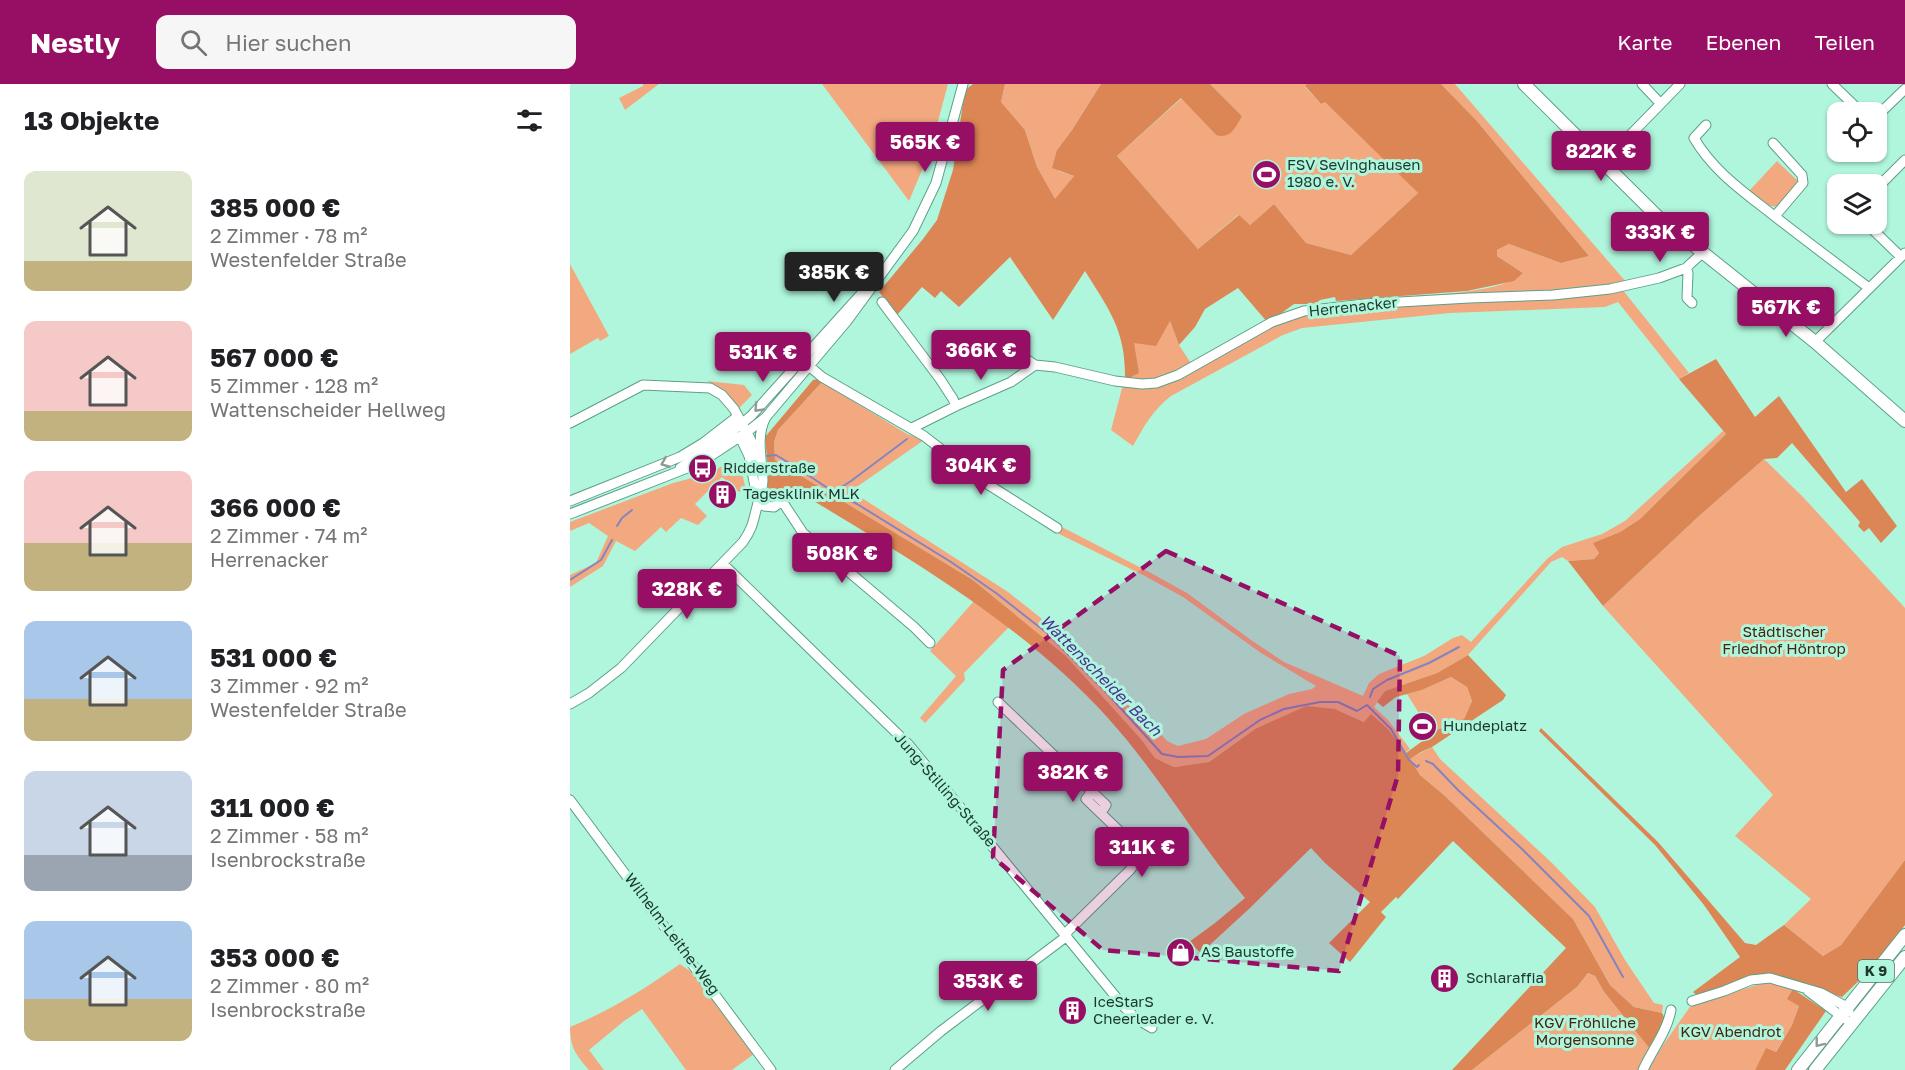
<!DOCTYPE html>
<html lang="de">
<head>
<meta charset="utf-8">
<style>
	:root { --surface:#fff; --page:#f6f6f6; --text:#202124; --muted:#757577; --accent:#970f64 }
	body { margin:0; font-family:"Golos Text",sans-serif; background:var(--page); color:var(--text); height:100vh; display:flex; flex-direction:column; font-size:22px; white-space:nowrap }
	* { box-sizing:border-box; margin:0 }
	p { font-size:20px; color:var(--muted) }
	.icon { flex:none; width:33px; height:33px; fill:none; stroke:currentColor; stroke-width:2; stroke-linecap:round; stroke-linejoin:round }
	.map { position:relative; flex:1; overflow:hidden }
	.panel { display:flex; flex-direction:column; background:var(--surface); width:570px }
	.panel>* { flex:none }
	.tools { position:absolute; left:1257px; top:18px; display:grid; gap:12px }
	.tools a { display:grid; place-items:center; width:60px; height:60px; border-radius:12px; background:var(--surface); box-shadow:0 2px 4px #0004; font-size:30px }
	.price { position:absolute; translate:-50% -51px; padding:0 14px; border-radius:6px; background:var(--accent); color:#fff; font-size:20px; line-height:39px; filter:drop-shadow(0 2px 3px #0008) }
	.price::after { content:''; position:absolute; left:50%; top:36px; width:18px; height:14px; margin-left:-9px; background:inherit; clip-path:polygon(0 0,100% 0,50% 100%) }
	.price.current { background:#222; color:#fff }
	ul { padding:0; list-style:none }
	li { display:flex; align-items:center; gap:18px; height:150px; padding:0 24px }
	li span { display:grid; place-items:center; flex:none; width:168px; height:120px; border-radius:12px; color:#555 }
	li>.icon { margin-inline-start:auto }
	span .icon { width:72px; height:72px; fill:#fffc; stroke-width:1 }
	li b { font-size:26px }
	h2 { display:flex; justify-content:space-between; align-items:center; height:72px; padding:0 24px; font-size:26px }
	header { display:flex; align-items:center; gap:36px; box-sizing:border-box; height:84px; padding:0 30px; background:var(--accent); color:#fff }
	header strong { font-size:28px }
	nav { display:flex; gap:33px; margin-inline-start:auto; font-size:21px }
	.search { width:420px; height:54px; background:var(--page); display:flex; align-items:center; gap:15px; box-sizing:border-box; padding:0 21px; border-radius:12px; color:var(--muted); font-size:22px }
	main { display:flex; flex:1; min-height:0 }
	.map>svg:first-child { display:block }
</style>
</head>
<body>
<header>
<strong>Nestly</strong>
<div class="search"><svg class="icon" aria-label="search" viewBox="0 0 24 24"><circle cx="10" cy="10" r="6"/><path d="M15 15l6 6"/></svg>Hier suchen</div>
<nav><a>Karte</a><a>Ebenen</a><a>Teilen</a></nav>
</header>
<main>
<section class="panel">
<h2>13 Objekte<svg class="icon" aria-label="filters" viewBox="0 0 24 24"><path d="M4 7h16M4 17h16"/><circle cx="9" cy="7" r="2"/><circle cx="15" cy="17" r="2"/></svg></h2>
<ul>
<li><span style="background:linear-gradient(#dfe7d0 75%,#c2b280 0)"><svg class="icon" aria-label="home" viewBox="0 0 24 24"><path d="M3 11l9-7 9 7M6 9v11h12V9"/></svg></span><div><b>385 000 €</b><p>2 Zimmer · 78 m²</p><p>Westenfelder Straße</p></div></li>
<li><span style="background:linear-gradient(#f6c9c9 75%,#c2b280 0)"><svg class="icon" aria-label="home" viewBox="0 0 24 24"><path d="M3 11l9-7 9 7M6 9v11h12V9"/></svg></span><div><b>567 000 €</b><p>5 Zimmer · 128 m²</p><p>Wattenscheider Hellweg</p></div></li>
<li><span style="background:linear-gradient(#f6c9c9 60%,#c2b280 0)"><svg class="icon" aria-label="home" viewBox="0 0 24 24"><path d="M3 11l9-7 9 7M6 9v11h12V9"/></svg></span><div><b>366 000 €</b><p>2 Zimmer · 74 m²</p><p>Herrenacker</p></div></li>
<li><span style="background:linear-gradient(#a9c7e8 65%,#c2b280 0)"><svg class="icon" aria-label="home" viewBox="0 0 24 24"><path d="M3 11l9-7 9 7M6 9v11h12V9"/></svg></span><div><b>531 000 €</b><p>3 Zimmer · 92 m²</p><p>Westenfelder Straße</p></div></li>
<li><span style="background:linear-gradient(#c9d6e8 70%,#9aa5b1 0)"><svg class="icon" aria-label="home" viewBox="0 0 24 24"><path d="M3 11l9-7 9 7M6 9v11h12V9"/></svg></span><div><b>311 000 €</b><p>2 Zimmer · 58 m²</p><p>Isenbrockstraße</p></div></li>
<li><span style="background:linear-gradient(#a9c7e8 65%,#c2b280 0)"><svg class="icon" aria-label="home" viewBox="0 0 24 24"><path d="M3 11l9-7 9 7M6 9v11h12V9"/></svg></span><div><b>353 000 €</b><p>2 Zimmer · 80 m²</p><p>Isenbrockstraße</p></div></li>
</ul>
</section>
<div class="map">
<svg width="1335" height="986" viewBox="0 0 1335 986">
	<rect width="100%" height="100%" fill="#b0f6dc"/>
	<path fill="#f3a980" d="M73,0H89L55,26L49,14L73,2Z
		M252,0H378L360,67L339,117Z
		M435,0H531L502,46L487,66L489,87L504,92L485,116L467,83L455,46L431,18Z
		M640,0H737L735,3L751,20L755,17L848,109L781,171L736,159L704,120L680,141L668,131L628,165L547,72L612,14L646,51L672,32Z
		M871,0H885L1057,199L1021,206L825,213C855,211 932,210 953,189L927,172V166L939,160L991,179L1019,172L906,36Z
		M1207,77L1230,99C1206,125 1209,132 1179,107Z
		M0,180L39,252L30,257L28,254L0,270Z
		M1048,205H1052L1119,289L1109,295L1048,218L1035,223L880,229L732,244L713,251L601,312C583,326 574,342 563,362L541,346L564,259L600,237L609,261L624,284L698,243L743,227L1041,207L1043,210Z
		M137,297L174,301L182,311L168,325L152,305Z
		M252,298L337,350L354,356L281,407L438,508L491,550L564,620L597,657L608,662L636,655L674,630L719,610L742,605L746,602L691,569L613,513L575,492L485,448L488,441L581,489L617,509L681,556L714,578L793,612L799,599L809,590L854,572L883,554L892,551L901,558L977,475L992,463L1032,450L1055,437L1153,347L1156,350L1070,435L1050,448L1024,459L1029,469L1024,475L998,477L992,473L981,478L898,571L867,589L815,607L804,623L818,636L840,665L835,669L818,645L794,638L765,625L685,645L639,678L604,683L585,674L571,655L496,572L403,496L205,376L204,358L208,346Z
		M1194,375L1233,413L1335,524V776L1271,861L1253,872L1214,841L1241,815L1165,752L1203,711L1033,522L1128,433Z
		M160,378L171,385L176,406L169,408L152,393L125,420L137,432L128,441L111,434L96,448L91,443L65,467L46,457L33,482L0,503V491L26,479L38,452L19,439L0,447V438L103,399L137,390Z
		M404,517L439,543L394,589L395,596L355,639L350,634L386,592L360,567Z
		M881,593L897,603L902,617L894,635L869,645L862,650L837,610L852,606Z
		M862,663L870,675L982,779L1025,823L1055,876L1084,919L1093,921L1092,929L1064,923L1040,901L1003,835L874,711L850,691L839,675Z
		M110,880L124,890L184,970L162,986H116L72,925L54,937L19,966L34,986H19C6,971 0,963 0,943C39,927 75,905 110,880Z
		M1018,889L1025,892L1034,908L1080,965L1071,986H902L1007,903Z
		M1201,897L1223,905L1229,922L1222,941L1205,969L1196,965L1185,986H1078L1093,961L1122,920Z"/>
	<path fill="#dd8655" d="M403,0H435L431,18L455,46L467,83L485,115L504,92L482,84L487,66L502,46L531,0H640L672,32C666,43 660,56 646,51L611,14L547,72L628,165L669,131L680,141L704,120L736,159L781,171L848,109L755,18L751,20L735,2L737,0H871L906,36L1019,172L991,179L939,160L927,166V172L953,189L944,197L897,207L766,217L765,213L750,216L745,220H724L698,239L668,204L635,225L625,243L609,261L600,237L586,262L564,259L569,289L555,296C556,247 540,227 515,187L483,236L440,173L389,223L371,207L365,214L352,203L327,231L309,208L353,155L367,136L383,86L395,6Z
		M1146,275L1185,333L1209,312L1276,408L1292,395L1327,442L1311,459L1299,444L1294,448L1288,442L1290,438L1222,359L1207,374L1194,375L1128,433L1033,522L998,477L1024,475L1029,469L1023,459L1050,448L1070,435L1156,350L1109,295Z
		M248,295L252,298L208,346L204,358L205,376L403,496L496,572L571,655L585,674L604,683L639,678L685,645L736,622L765,625L794,638L801,630L818,645L836,669L869,645L894,635L902,617L897,603L881,593L852,606L826,613L813,623L807,618L815,607L867,589L898,571L936,611L933,616L862,663L851,668L840,675L850,691L874,711L1003,835L1040,901L1064,923L1092,929L1098,940L1080,965L1034,908L1025,892L1018,889L1007,903L902,986H882L996,864L883,757L828,815L826,813L811,828L816,833L780,878L759,859L800,818L755,779L741,764L680,824L631,869L619,858L645,839L675,814C626,756 588,689 537,633C454,542 347,479 242,416L233,413L222,417L220,407L216,405L207,407L202,416L198,415V385L195,353L243,296Z
		M971,644L1088,758L1175,859L1186,861L1214,841L1253,872L1271,861L1335,776V841L1301,885L1272,913L1200,891L1129,913L1123,908L1170,873L1134,821L1085,761L969,647Z
		M1223,905L1256,927L1215,986H1185L1196,964L1206,968L1222,941L1229,922L1217,915Z"/>
	<g fill="none" stroke-linecap="round" stroke-linejoin="round">
		<path stroke="#8484bf" stroke-width="2" d="M196,372L206,371L229,385L256,403L287,420L381,478L426,509L477,549L537,609L592,670L608,673L638,672L690,636L714,625L750,618H768L787,627L797,621L821,645L839,676L847,683L849,681
			M264,408L281,397L337,355
			M47,442L52,434L62,426
			M0,496L31,476L42,456
			M800,613L803,605L817,596L859,579L889,563
			M856,677L863,680L888,706L952,765L1019,832L1053,893"/>
		<defs>
			<path id="minor" d="M1072,0L1090,19
				M1262,0L1291,28
				M1306,33L1335,5
				M1136,41L1124,54C1143,87 1174,108 1203,131C1235,156 1267,180 1299,204
				M1203,59L1232,91L1233,99L1205,132
				M1033,79L1110,0
				M1306,105L1335,76
				M1297,140L1331,173
				M1116,184L1118,189L1117,214L1122,219
				M312,218L370,295L383,315L386,322
				M421,257L434,260L465,281
				M1245,258L1335,169
				M232,276L252,293L354,352L411,396L487,444
				M0,339L73,301L140,304L152,311L164,325L180,354L190,380
				M342,344L386,322L441,298L465,281L485,283L545,297L572,300L586,299L608,291L702,238L734,227L795,220L899,214L983,211L1040,205L1089,194L1116,184L1132,169
				M170,353L179,372L188,418
				M110,384L150,357L181,332L292,209
				M0,417L110,373L133,359L168,332
				M188,418L194,422L204,423L212,417L233,449L344,543L360,559
				M0,430L130,379L177,348L196,333L277,237L343,147L366,99L393,0
				M153,480L339,661L555,924L567,935L582,944
				M428,618L536,721L531,729
				M0,620L19,609L51,584L173,458C184,442 183,436 188,419C190,410 193,404 193,396C192,376 186,353 195,335
				M0,716L201,986
				M495,850L560,786L569,775L567,764L516,715L522,707
				M1238,907L1275,935
				M1122,917L1154,907L1181,896L1200,894L1251,909L1277,923L1279,928
				M325,986L371,947L497,852
				M1073,986C1082,966 1097,948 1101,926"/>
			<path id="major" d="M954,0L1087,132L1245,258L1335,337
				M1228,986L1335,851
				M1245,986L1335,873"/>
		</defs>
		<use href="#minor" stroke="#5ca088" stroke-width="11"/>
		<use href="#major" stroke="#5ca088" stroke-width="14"/>
		<use href="#minor" stroke="#fff" stroke-width="9"/>
		<use href="#major" stroke="#fff" stroke-width="12"/>
	</g>
	<defs><path id="oneway-chevron" d="M-2-3.5L2.5 0L-2 3.5" fill="none" stroke-width="1.6" stroke-linecap="round" stroke-linejoin="round" transform="scale(1.5)"/></defs>
	<g stroke="#8d9b96">
		<use href="#oneway-chevron" transform="translate(188 324) rotate(133)"/>
		<use href="#oneway-chevron" transform="translate(95 379) rotate(158)"/>
		<use href="#oneway-chevron" transform="translate(1249 959) rotate(128)"/>
	</g>
	<path fill="#970f64" fill-opacity="0.2" stroke="#970f64" stroke-width="4.5" stroke-dasharray="12 8" stroke-linejoin="round" d="M596,467L830,572L828,691L769,887L533,866L423,773L433,586Z"/>
	<defs>
		<symbol id="stadium-disc" viewBox="-11 -11 22 22"><circle r="9.5" fill="#970f64" stroke="#b0f6dc"/><path d="M0-5a6.5 5 0 1 0 0 10a6.5 5 0 1 0 0-10ZM-3.5-1.8h7v3.6h-7Z" fill="#fff"/></symbol>
		<symbol id="bus-disc" viewBox="-11 -11 22 22"><circle r="9.5" fill="#970f64" stroke="#b0f6dc"/><path d="M-5-6H5V4H4V6H2V4H-2V6H-4V4H-5ZM-3.5-4V0h7V-4ZM-3.5 1.2v1.5H-2V1.2ZM2 1.2v1.5H3.5V1.2Z" fill="#fff"/></symbol>
		<symbol id="building-disc" viewBox="-11 -11 22 22"><circle r="9.5" fill="#970f64" stroke="#b0f6dc"/><path d="M-4-6H4V6H1V3H-1V6H-4ZM-2.5-4.3h1.7v1.8h-1.7ZM.8-4.3h1.7v1.8H.8ZM-2.5-1h1.7V.8h-1.7ZM.8-1h1.7V.8H.8Z" fill="#fff"/></symbol>
		<symbol id="shop-disc" viewBox="-11 -11 22 22"><circle r="9.5" fill="#970f64" stroke="#b0f6dc"/><path d="M-5-2.5h2.3a2.7 3.5 0 0 1 5.4 0H5L5.5 6h-11ZM-1.5-2.5h3a1.5 2.3 0 0 0-3 0Z" fill="#fff"/></symbol>
	</defs>
	<g fill-rule="evenodd">
		<use href="#stadium-disc" x="680" y="74" width="33" height="33"/>
		<use href="#bus-disc" x="116" y="368" width="33" height="33"/>
		<use href="#building-disc" x="136" y="394" width="33" height="33"/>
		<use href="#stadium-disc" x="836" y="626" width="33" height="33"/>
		<use href="#shop-disc" x="594" y="852" width="33" height="33"/>
		<use href="#building-disc" x="858" y="878" width="33" height="33"/>
		<use href="#building-disc" x="486" y="910" width="33" height="33"/>
	</g>
	<g text-anchor="middle" stroke-width="6" stroke-linejoin="round" paint-order="stroke">
		<rect fill="#b0f6dc" stroke="#487062" stroke-width="1.5" x="1288" y="876" width="36" height="22" rx="4.5"/>
		<g font-size="14" font-weight="bold" fill="#1b372e">
			<text x="1306" y="892">K 9</text>
		</g>
		<g font-size="15" fill="#1b372e" stroke="#b0f6dc" text-anchor="start">
			<text x="717" y="86">FSV Sevinghausen<tspan x="717" dy="17">1980 e. V.</tspan></text>
			<text x="153" y="389">Ridderstraße</text>
			<text x="173" y="415">Tagesklinik MLK</text>
			<text x="873" y="647">Hundeplatz</text>
			<text x="631" y="873">AS Baustoffe</text>
			<text x="896" y="899">Schlaraffia</text>
			<text x="523" y="923">IceStarS<tspan x="523" dy="17">Cheerleader e. V.</tspan></text>
		</g>
		<g font-size="15" fill="#1b372e" stroke="#b0f6dc">
			<text transform="translate(783 223) rotate(-6)" y="5">Herrenacker</text>
			<text transform="translate(375 706) rotate(49)" y="5">Jung-Stilling-Straße</text>
			<text transform="translate(102 850) rotate(53)" y="5">Wilhelm-Leithe-Weg</text>
		</g>
		<g font-size="15" fill="#47240f" stroke="#b0f6dc">
			<text x="1214" y="553">Städtischer<tspan x="1214" dy="17">Friedhof Höntrop</tspan></text>
			<text x="1015" y="944">KGV Fröhliche<tspan x="1015" dy="17">Morgensonne</tspan></text>
			<text x="1161" y="953">KGV Abendrot</text>
		</g>
		<g font-size="16" font-style="italic" fill="#4b3295" stroke="#b0f6dc">
			<text transform="translate(531 591) rotate(45)" y="6">Wattenscheider Bach</text>
		</g>
	</g>
</svg>
<div class="tools">
<a><svg class="icon" aria-label="locate" viewBox="0 0 24 24"><circle cx="12" cy="12" r="6"/><path d="M12 2v4M12 18v4M2 12h4M18 12h4"/></svg></a>
<a><svg class="icon" aria-label="layers" viewBox="0 0 24 24"><path d="M12 4l9 5-9 5-9-5zM3 14l9 5 9-5"/></svg></a>
</div>
<b class="price" style="left:355px;top:89px">565K €</b>
<b class="price" style="left:1031px;top:98px">822K €</b>
<b class="price" style="left:1090px;top:179px">333K €</b>
<b class="price current" style="left:264px;top:219px">385K €</b>
<b class="price" style="left:1216px;top:254px">567K €</b>
<b class="price" style="left:411px;top:297px">366K €</b>
<b class="price" style="left:193px;top:299px">531K €</b>
<b class="price" style="left:411px;top:412px">304K €</b>
<b class="price" style="left:272px;top:500px">508K €</b>
<b class="price" style="left:117px;top:536px">328K €</b>
<b class="price" style="left:503px;top:719px">382K €</b>
<b class="price" style="left:572px;top:794px">311K €</b>
<b class="price" style="left:418px;top:928px">353K €</b>
</div>
</main>
</body>
</html>
